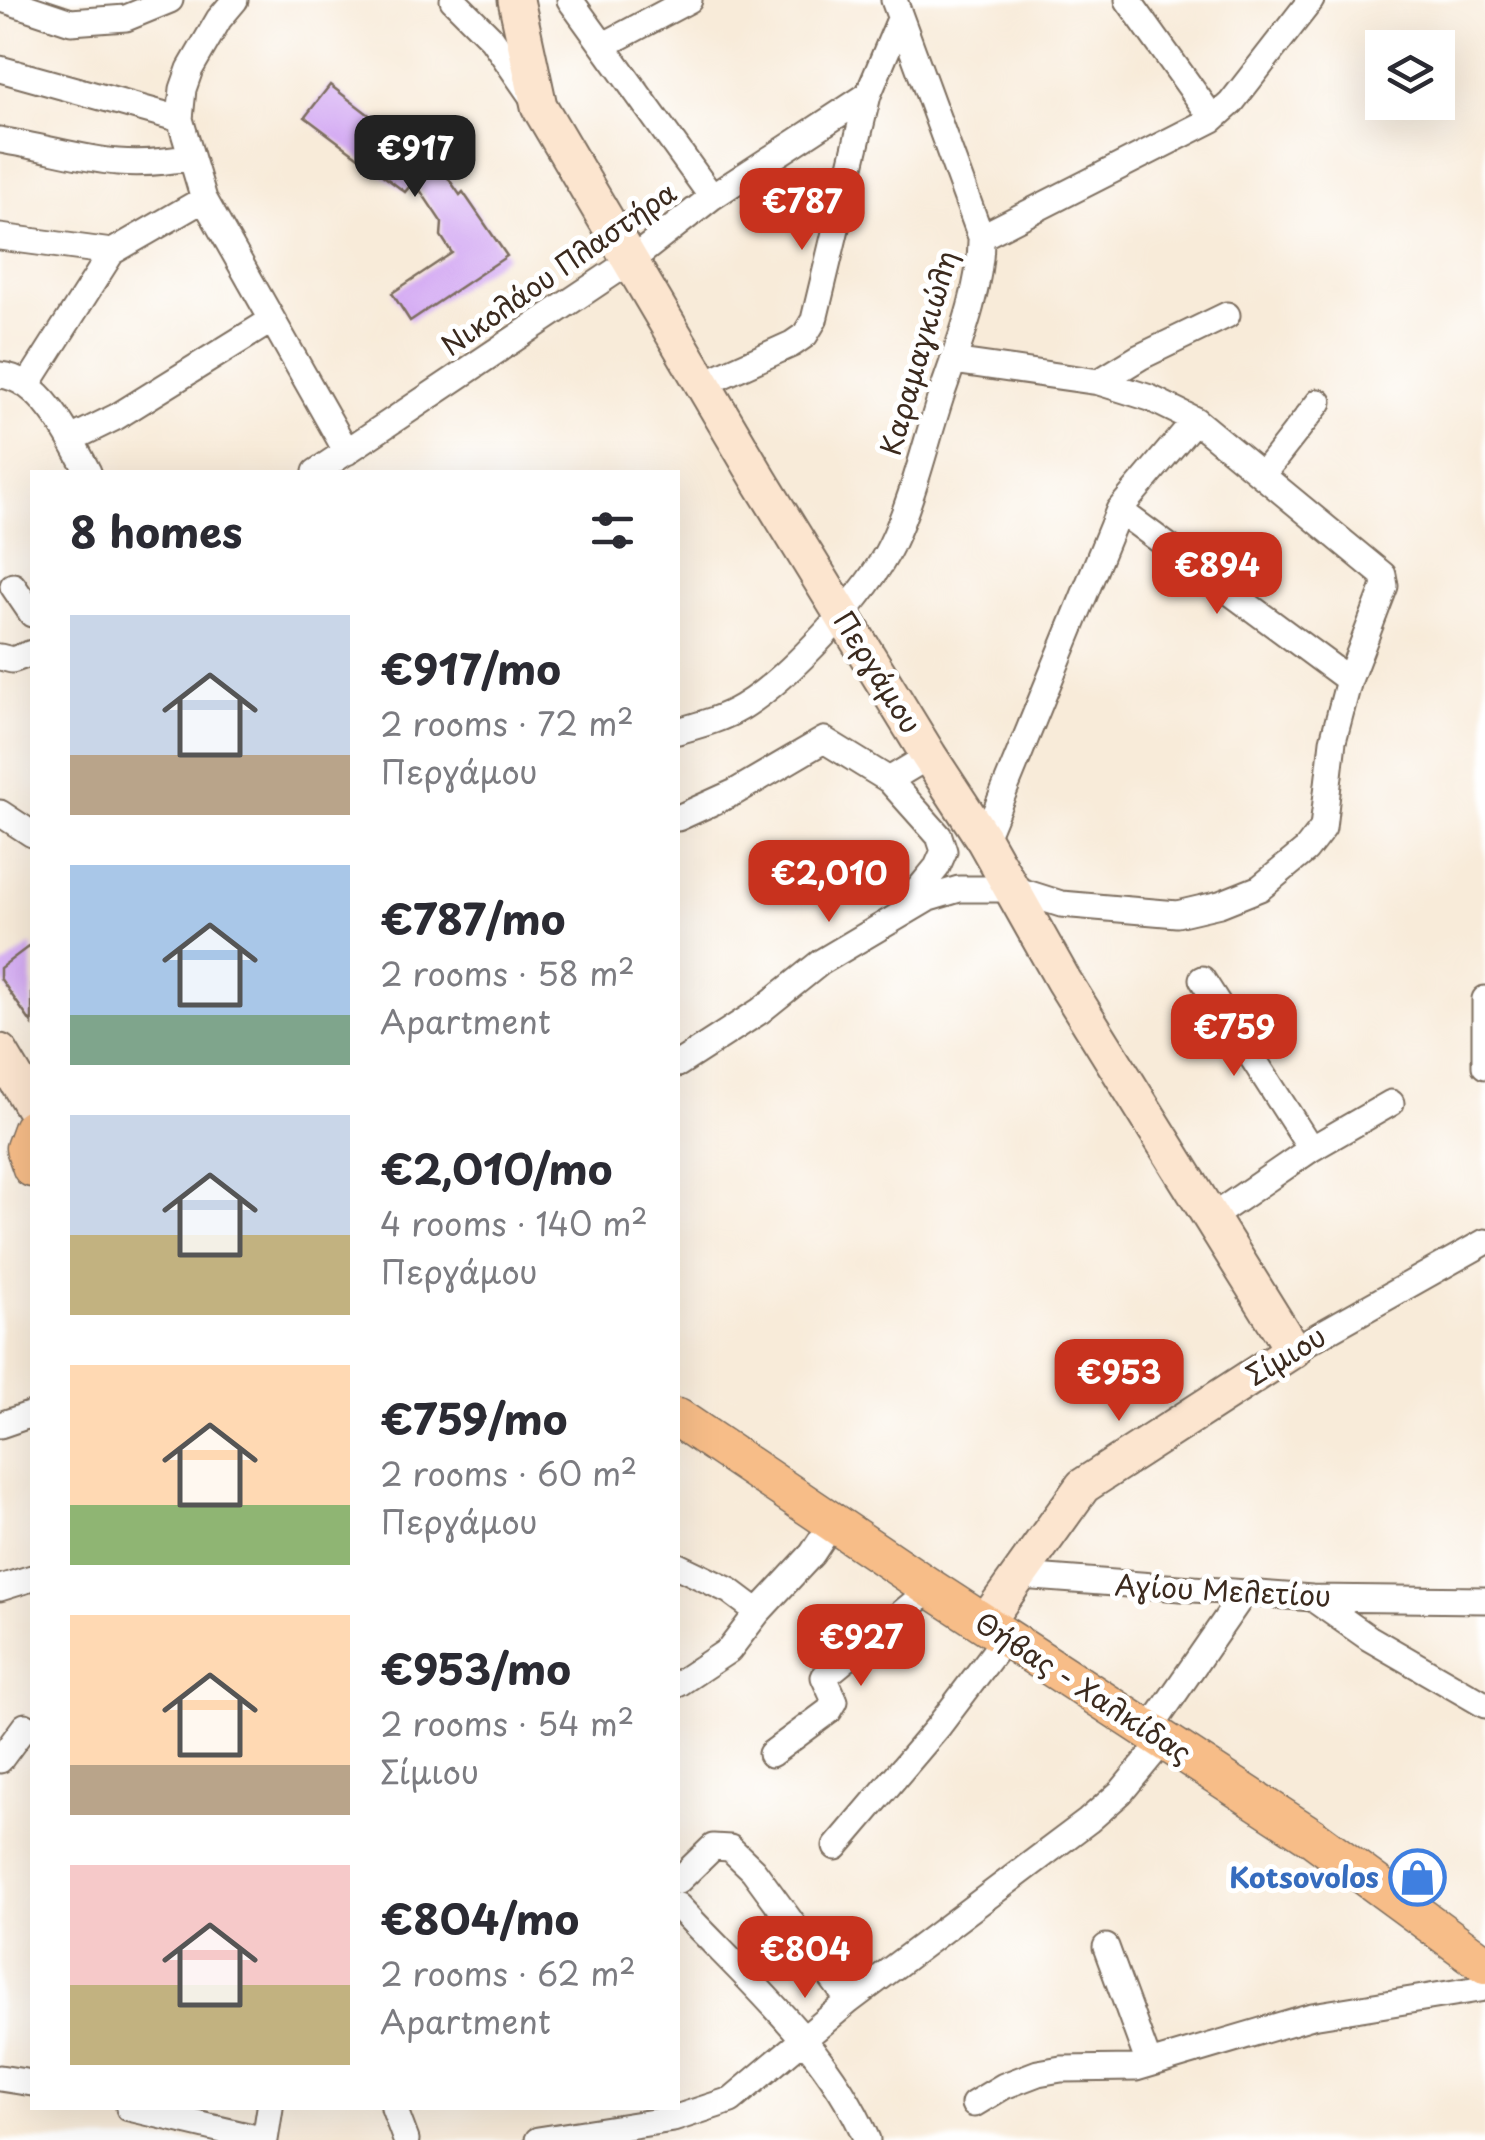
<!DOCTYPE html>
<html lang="en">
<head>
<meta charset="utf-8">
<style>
	:root { --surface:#fff; --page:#f7f7f7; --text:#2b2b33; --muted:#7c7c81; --accent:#c8321e }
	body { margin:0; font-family:"Playpen Sans",sans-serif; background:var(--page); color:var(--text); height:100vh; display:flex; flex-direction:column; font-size:38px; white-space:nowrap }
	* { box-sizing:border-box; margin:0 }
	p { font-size:32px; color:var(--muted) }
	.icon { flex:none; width:55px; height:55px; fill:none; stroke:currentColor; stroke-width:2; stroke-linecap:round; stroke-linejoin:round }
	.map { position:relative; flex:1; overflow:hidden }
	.panel { position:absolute; left:30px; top:470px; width:650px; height:1640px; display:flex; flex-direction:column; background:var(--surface); border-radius:0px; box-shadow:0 10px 40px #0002 }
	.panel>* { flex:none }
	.buttons { position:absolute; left:1365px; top:30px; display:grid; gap:20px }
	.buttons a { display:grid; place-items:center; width:90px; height:90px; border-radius:0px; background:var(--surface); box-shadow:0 10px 40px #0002; font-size:50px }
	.price { position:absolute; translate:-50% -85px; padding:0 22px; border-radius:20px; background:var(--accent); color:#fff; font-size:32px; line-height:65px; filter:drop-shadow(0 2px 5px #0008) }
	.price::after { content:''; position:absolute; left:50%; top:60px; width:30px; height:22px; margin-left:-15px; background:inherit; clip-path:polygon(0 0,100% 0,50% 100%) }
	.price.selected { background:#222; color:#fff }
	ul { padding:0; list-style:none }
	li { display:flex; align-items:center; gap:30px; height:250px; padding:0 40px }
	li span { display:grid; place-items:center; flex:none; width:280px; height:200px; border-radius:0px; color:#555 }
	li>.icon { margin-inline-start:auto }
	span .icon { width:120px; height:120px; fill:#fffc; stroke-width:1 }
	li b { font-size:42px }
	h2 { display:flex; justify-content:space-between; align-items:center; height:120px; padding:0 40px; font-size:42px }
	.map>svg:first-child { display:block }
</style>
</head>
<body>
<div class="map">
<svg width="1485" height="2140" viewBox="0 0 1485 2140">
	<rect width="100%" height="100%" fill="#fff"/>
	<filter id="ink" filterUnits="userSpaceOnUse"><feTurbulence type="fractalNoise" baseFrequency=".01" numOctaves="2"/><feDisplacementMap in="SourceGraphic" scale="20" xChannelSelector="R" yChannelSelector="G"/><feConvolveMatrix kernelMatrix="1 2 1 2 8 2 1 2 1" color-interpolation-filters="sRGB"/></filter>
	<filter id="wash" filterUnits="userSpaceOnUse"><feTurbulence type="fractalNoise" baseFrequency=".0048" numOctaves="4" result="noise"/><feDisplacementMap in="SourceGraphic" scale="40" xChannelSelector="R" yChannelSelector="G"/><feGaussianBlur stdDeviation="2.25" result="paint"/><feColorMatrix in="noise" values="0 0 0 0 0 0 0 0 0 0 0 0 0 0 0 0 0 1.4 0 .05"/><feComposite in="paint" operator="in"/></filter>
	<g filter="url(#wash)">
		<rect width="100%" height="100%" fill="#f8ebd9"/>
		<g id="blocks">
			<path fill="#d4abf3" d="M330,85L444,172L460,195L463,192L507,256L410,321L392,293L452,253L441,236L442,223L414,181L405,192L305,117Z
				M32,944V1024L0,978V968Z"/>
		</g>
	</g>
	<g filter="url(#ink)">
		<use href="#blocks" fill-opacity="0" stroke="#7d6e5f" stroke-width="2.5"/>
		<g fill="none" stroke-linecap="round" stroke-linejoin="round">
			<defs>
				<path id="street" d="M5,0L71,22L126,18L170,0
					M235,0L219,19L190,69L183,89L180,119L204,199L347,452
					M453,0L492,39L532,97
					M570,0L712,197
					M894,0L981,237
					M1128,0L1213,119
					M604,45L689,0
					M0,69L180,119
					M0,140C75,152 112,173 191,157
					M0,237L112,252
					M0,375C41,378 71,439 88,472
					M1099,382L1140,357L1227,315
					M28,384L112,252L204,199
					M703,384L792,344L805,335L814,320L868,95
					M71,439L116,417L272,320
					M316,472L629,262L712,197L868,95L900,19
					M1262,475L1319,402
					M1119,510L1349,680
					M13,586L32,614
					M0,657L12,660L32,653
					M678,731C699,725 722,719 742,707C788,679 868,593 891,545C913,499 926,441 942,393C958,347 982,286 981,237L1213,119L1231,103L1311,0
					M889,780L939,836L944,851L937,867L905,906
					M0,813L32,834
					M678,818L735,792L824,740L889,780L929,756
					M984,840L1119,510L1195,420
					M1202,979L1311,1149
					M1485,999V1066
					M678,1064L760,1011L821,962L929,898L959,889H1014L1061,904L1177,914L1220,904L1260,888L1306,850L1323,828L1333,741L1349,680L1385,586L1383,575L1195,420L1150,398L1099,382L953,361
					M1212,1217L1311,1149L1391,1103
					M1293,1350L1485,1242
					M0,1425L32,1414
					M678,1566L730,1591L758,1612
					M1021,1576L1312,1598L1485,1600
					M0,1588L32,1578
					M1312,1598L1369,1638L1485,1705
					M678,1684L729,1650L758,1612L812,1554L833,1522
					M1148,1732L1244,1593
					M771,1754L829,1711L835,1701L824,1677L931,1589
					M0,1760L25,1726
					M836,1847L938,1727L1006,1637
					M678,1881L713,1847L730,1848L753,1870L849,2001
					M678,1906C745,1978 828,2048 867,2140
					M1106,1947L1149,2064
					M0,2078L32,2083
					M974,2104L1004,2086L1038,2073L1061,2069L1136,2068L1312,2016L1485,1988
					M129,2108L265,2140
					M394,2108L406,2140
					M265,2140L270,2108
					M538,2140L673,2119L731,2100L849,2001L1088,1821L1121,1792L1163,1741"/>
				<path id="secondary" d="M516,0L539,106L760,481L929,756L984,840L1063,980L1293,1350L1083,1486L985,1623
					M0,1052L32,1106"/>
				<path id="primary" d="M32,1129L25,1148L32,1168
					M678,1418L924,1584L1312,1837L1485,1964"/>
			</defs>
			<use href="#street" stroke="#7d6e5f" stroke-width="29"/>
			<use href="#secondary" stroke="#7d6e5f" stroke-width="39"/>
			<use href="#primary" stroke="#7d6e5f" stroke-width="41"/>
			<use href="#street" stroke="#fff" stroke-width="25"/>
			<use href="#secondary" stroke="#fce5cf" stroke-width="35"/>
			<use href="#primary" stroke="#f7bd88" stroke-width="38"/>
		</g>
	</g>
	<defs>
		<symbol id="shop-ring" viewBox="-11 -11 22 22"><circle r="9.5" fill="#fff" stroke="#3f7fe0" stroke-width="1.5"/><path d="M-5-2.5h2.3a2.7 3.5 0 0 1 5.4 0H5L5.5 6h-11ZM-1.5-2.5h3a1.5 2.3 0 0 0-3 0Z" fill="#3f7fe0"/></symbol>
	</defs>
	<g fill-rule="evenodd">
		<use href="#shop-ring" x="1386" y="1846" width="63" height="63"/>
	</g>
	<g text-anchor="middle" stroke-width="10" stroke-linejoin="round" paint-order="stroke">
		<g font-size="28" fill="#3b2a1e" stroke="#fff">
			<text transform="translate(559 269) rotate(-35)" y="10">Νικολάου Πλαστήρα</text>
			<text transform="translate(919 353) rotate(-74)" y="10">Καραμαγκιώλη</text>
			<text transform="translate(877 672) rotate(58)" y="10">Περγάμου</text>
			<text transform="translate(1286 1356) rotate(-31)" y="10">Σίμιου</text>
			<text transform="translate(1223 1591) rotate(3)" y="10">Αγίου Μελετίου</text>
			<text transform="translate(1083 1688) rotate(33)" y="10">Θήβας - Χαλκίδας</text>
		</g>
		<g font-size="28" font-weight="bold" fill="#366cbe" stroke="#fff" text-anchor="end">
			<text x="1379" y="1888">Kotsovolos</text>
		</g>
	</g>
</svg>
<div class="buttons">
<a><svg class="icon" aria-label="layers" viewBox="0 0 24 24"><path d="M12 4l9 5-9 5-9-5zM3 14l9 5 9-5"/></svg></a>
</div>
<b class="price selected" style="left:415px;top:200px">€917</b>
<b class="price" style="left:802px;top:253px">€787</b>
<b class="price" style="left:1217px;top:617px">€894</b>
<b class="price" style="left:829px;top:925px">€2,010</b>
<b class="price" style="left:1234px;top:1079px">€759</b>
<b class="price" style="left:1119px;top:1424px">€953</b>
<b class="price" style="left:861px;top:1689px">€927</b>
<b class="price" style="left:805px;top:2001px">€804</b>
<section class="panel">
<h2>8 homes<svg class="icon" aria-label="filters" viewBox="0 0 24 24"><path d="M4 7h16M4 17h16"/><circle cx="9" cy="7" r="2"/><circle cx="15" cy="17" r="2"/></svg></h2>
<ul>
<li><span style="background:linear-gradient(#c9d6e8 70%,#b9a48a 0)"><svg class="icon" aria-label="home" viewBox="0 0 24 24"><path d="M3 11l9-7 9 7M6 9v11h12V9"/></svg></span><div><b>€917/mo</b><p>2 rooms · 72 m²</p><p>Περγάμου</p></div></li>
<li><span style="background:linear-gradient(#a9c7e8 75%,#7fa58c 0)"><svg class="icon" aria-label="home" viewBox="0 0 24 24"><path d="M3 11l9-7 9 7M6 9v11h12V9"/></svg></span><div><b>€787/mo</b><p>2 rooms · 58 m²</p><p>Apartment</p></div></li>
<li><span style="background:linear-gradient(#c9d6e8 60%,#c2b280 0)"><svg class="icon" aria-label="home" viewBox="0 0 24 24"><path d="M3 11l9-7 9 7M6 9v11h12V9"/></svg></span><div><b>€2,010/mo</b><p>4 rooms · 140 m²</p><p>Περγάμου</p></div></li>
<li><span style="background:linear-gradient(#ffd9b3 70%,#8fb573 0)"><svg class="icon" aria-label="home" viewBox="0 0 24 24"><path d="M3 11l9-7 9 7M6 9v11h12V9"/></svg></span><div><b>€759/mo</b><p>2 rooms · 60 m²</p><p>Περγάμου</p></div></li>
<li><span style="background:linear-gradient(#ffd9b3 75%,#b9a48a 0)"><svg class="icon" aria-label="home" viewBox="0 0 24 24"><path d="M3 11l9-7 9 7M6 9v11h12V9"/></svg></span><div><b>€953/mo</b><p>2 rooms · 54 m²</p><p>Σίμιου</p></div></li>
<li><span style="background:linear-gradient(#f6c9c9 60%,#c2b280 0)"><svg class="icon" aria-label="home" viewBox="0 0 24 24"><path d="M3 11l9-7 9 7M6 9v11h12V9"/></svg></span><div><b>€804/mo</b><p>2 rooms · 62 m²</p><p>Apartment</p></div></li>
</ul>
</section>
</div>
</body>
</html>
